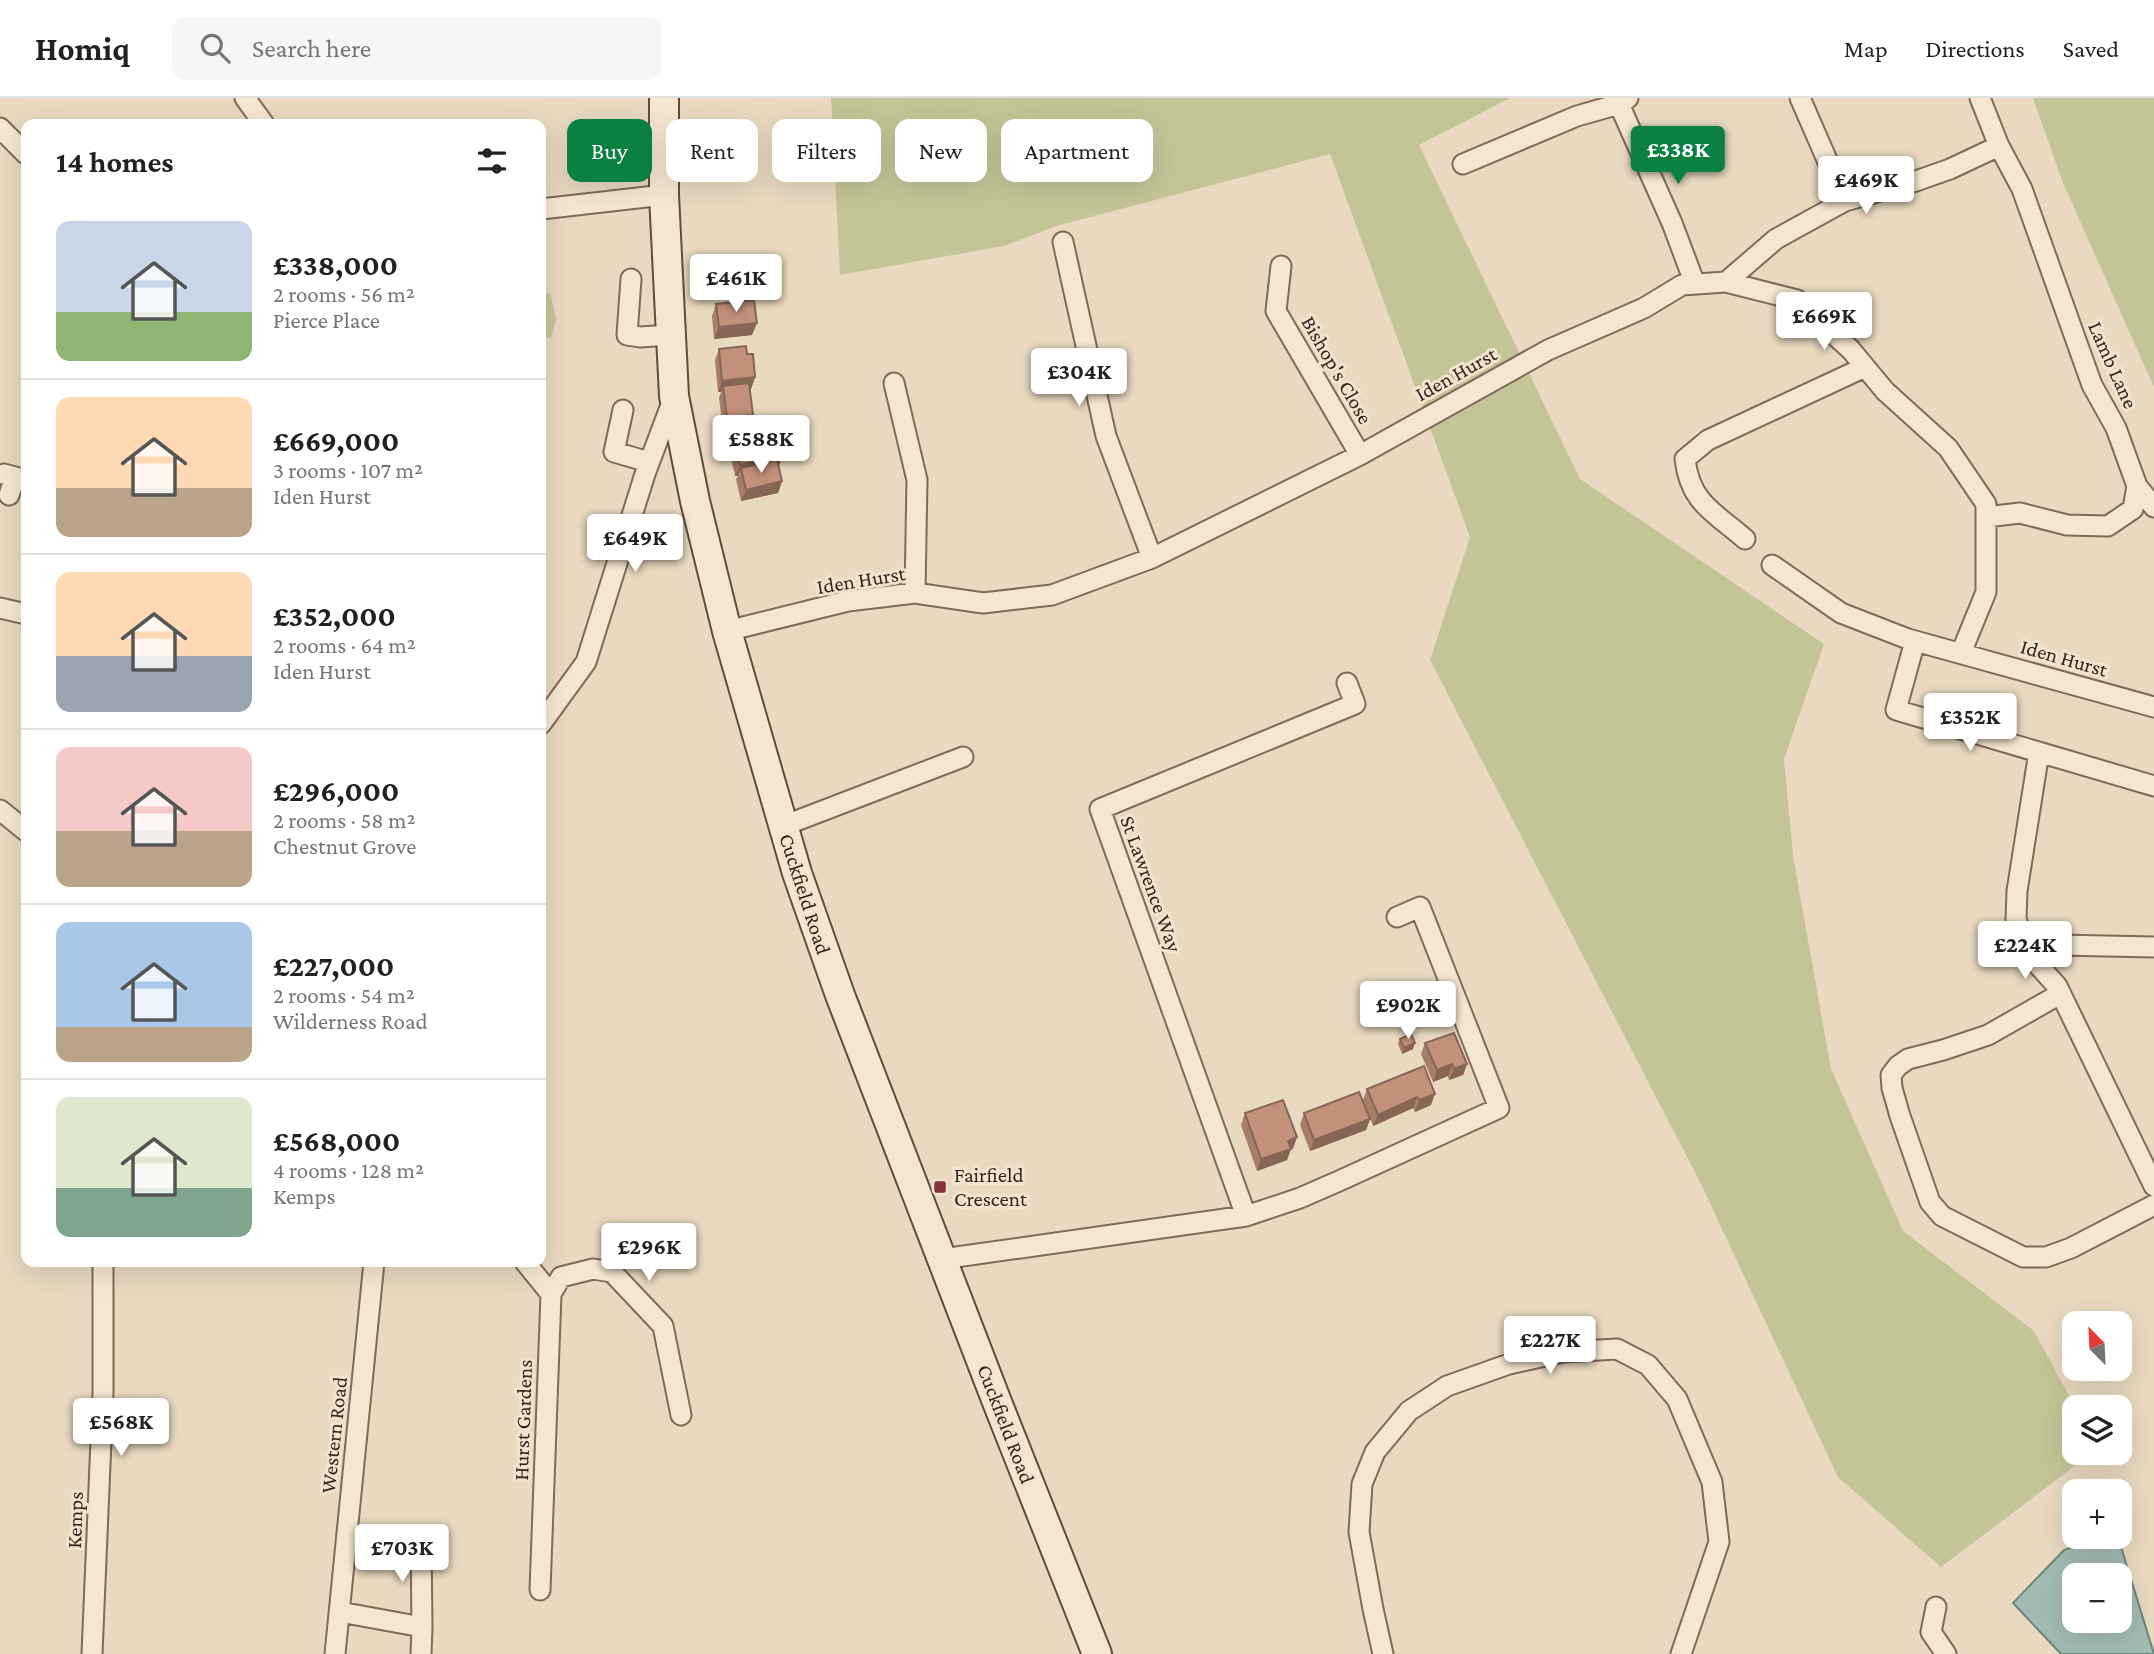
<!DOCTYPE html>
<html lang="en">
<head>
<meta charset="utf-8">
<style>
	:root { --surface:#fff; --page:#f6f6f6; --text:#202124; --muted:#757577; --line:#e0e0e0; --accent:#0b8043 }
	body { margin:0; font-family:"Crimson Pro",serif; background:var(--page); color:var(--text); height:100vh; display:flex; flex-direction:column; font-size:26px; white-space:nowrap }
	* { box-sizing:border-box; margin:0 }
	p { font-size:23px; color:var(--muted) }
	.icon { flex:none; width:38px; height:38px; fill:none; stroke:currentColor; stroke-width:2; stroke-linecap:round; stroke-linejoin:round }
	.map { position:relative; flex:1; overflow:hidden }
	.details { position:absolute; left:21px; top:21px; width:525px; height:1148px; display:flex; flex-direction:column; background:var(--surface); border-radius:14px; box-shadow:0 7px 28px #0002 }
	.details>* { flex:none }
	.banner { position:absolute; left:567px; top:21px; width:665px; height:63px; display:flex; gap:14px }
	.needle { width:46px; rotate:336deg }
	.tools { position:absolute; left:2062px; top:1213px; display:grid; gap:14px }
	.tools a { display:grid; place-items:center; width:70px; height:70px; border-radius:14px; background:var(--surface); box-shadow:0 7px 28px #0002; font-size:35px }
	.price { position:absolute; translate:-50% -60px; padding:0 16px; border-radius:7px; background:#fff; color:#222; font-size:23px; line-height:46px; filter:drop-shadow(0 2px 4px #0008) }
	.price::after { content:''; position:absolute; left:50%; top:42px; width:21px; height:16px; margin-left:-10px; background:inherit; clip-path:polygon(0 0,100% 0,50% 100%) }
	.price.on { background:var(--accent); color:#fff }
	ul { padding:0; list-style:none }
	li { display:flex; align-items:center; gap:21px; height:175px; padding:0 35px }
	li+li { border-top:2px solid var(--line) }
	li span { display:grid; place-items:center; flex:none; width:196px; height:140px; border-radius:14px; color:#555 }
	li>.icon { margin-inline-start:auto }
	span .icon { width:84px; height:84px; fill:#fffc; stroke-width:1 }
	li b { font-size:30px }
	h2 { display:flex; justify-content:space-between; align-items:center; height:84px; padding:0 35px; font-size:30px }
	.pill { padding:0 24px; border-radius:14px; background:var(--surface); box-shadow:0 7px 28px #0002; font-size:24px; line-height:63px }
	.pill.on { background:var(--accent); color:#fff }
	header { display:flex; align-items:center; gap:42px; box-sizing:border-box; height:98px; padding:0 35px; background:var(--surface); border-bottom:2px solid var(--line) }
	header strong { font-size:33px }
	nav { display:flex; gap:38px; margin-inline-start:auto; font-size:24px }
	.search { width:490px; height:63px; background:var(--page); display:flex; align-items:center; gap:18px; box-sizing:border-box; padding:0 24px; border-radius:14px; color:var(--muted); font-size:26px }
	.map>svg:first-child { display:block }
</style>
</head>
<body>
<header>
<strong>Homiq</strong>
<div class="search"><svg class="icon" aria-label="search" viewBox="0 0 24 24"><circle cx="10" cy="10" r="6"/><path d="M15 15l6 6"/></svg>Search here</div>
<nav><a>Map</a><a>Directions</a><a>Saved</a></nav>
</header>
<div class="map">
<svg width="2154" height="1556" viewBox="0 0 2154 1556">
	<rect width="100%" height="100%" fill="#e8d9c0"/>
	<path fill="#c4c596" d="M831,0H1510L1419,47L1580,381L1824,546L1784,661L1793,758L1831,971L1903,1133L2034,1233L2075,1309L2074,1354L2092,1355L1941,1469L1838,1379L1701,1086L1430,562L1470,439L1330,56L1056,128L1004,148L840,177Z
		M2033,0H2154V289L2063,85Z
		M550,195L556,221L551,240L541,238V196Z"/>
	<path fill="#a3bbb2" stroke="#6b887e" stroke-width="2" fill-rule="evenodd" d="M2100,1439H2118L2154,1556H2061L2013,1505L2064,1452ZM2074,1477H2119V1522H2074Z"/>
	<g fill="none" stroke-linecap="round" stroke-linejoin="round">
		<defs>
			<path id="street" d="M245,0L264,26
				M1800,0L1845,103
				M1980,0L1999,48L2022,91L2092,287L2116,330L2137,388L2133,411L2108,428L2067,427L2020,415L1986,419
				M1619,6L1672,125L1695,186
				M0,30L26,56
				M1463,66L1577,18L1619,6L1628,0
				M541,111L664,97
				M1063,144L1106,338L1152,460
				M1281,168L1276,213L1360,357
				M631,181L627,237L640,239L670,237
				M1726,184L1776,141L1845,103L1916,83L1950,71L1999,48
				M894,285L917,382L915,495
				M623,312L614,354L649,364
				M4,376L26,382
				M2137,388L2154,409
				M9,397L15,379
				M1745,441C1714,414 1690,405 1685,361L1708,342L1865,269
				M1772,467L1841,515L1908,541L2154,609
				M0,510L26,516
				M727,533L848,503L915,495L983,505L1052,497L1152,460L1360,357L1548,252L1644,210L1682,187L1726,184L1797,202L1851,252L1885,293L1948,350L1986,406V494L1961,555
				M1915,543L1896,612L2154,688
				M541,626L586,564L645,376L674,299
				M2039,654L2017,793L2016,821L2027,855L2057,888L2154,1088
				M0,712L26,733
				M783,728L963,659
				M2035,864L2058,847L2154,849
				M2060,896L1988,937L1943,952L1908,961L1898,968L1891,977L1892,990L1900,1018L1930,1104L1942,1118L2023,1159H2046L2071,1150L2154,1107
				M1246,1118L1100,711L1355,606L1347,585
				M942,1161L1246,1118L1300,1100L1339,1083L1499,1010L1420,809L1397,819
				M525,1164L551,1196L540,1492
				M551,1196L561,1179L593,1171L612,1174L663,1228L681,1317
				M421,1444L422,1529
				M1936,1509L1931,1534L1946,1556
				M340,1514L422,1529L421,1556
				M92,1556L103,1295V1164
				M335,1556L374,1164
				M1383,1556L1373,1511L1359,1434L1362,1386L1375,1354L1409,1313L1447,1288L1509,1266L1563,1254L1617,1251L1648,1267L1677,1301L1712,1384L1719,1444L1681,1556"/>
			<path id="secondary" d="M664,0V97L674,298L695,403L727,533L797,775L840,897L997,1304L1097,1556"/>
		</defs>
		<use href="#street" stroke="#806b5a" stroke-width="23"/>
		<use href="#secondary" stroke="#614c3d" stroke-width="32"/>
		<use href="#street" stroke="#f4e7d2" stroke-width="19"/>
		<use href="#secondary" stroke="#f4e7d2" stroke-width="28"/>
	</g>
	<path fill="#a87d69" d="M716,206L752,237L714,241L712,218Z
		M719,251L747,256L755,279L751,291H749L753,317L749,328L723,332L719,300L721,294H718L715,262Z
		M746,331L779,368L782,383L778,395L741,403L736,381L738,378H735L730,355L734,343L743,341Z
		M1400,941L1413,951L1402,956L1398,946Z
		M1425,945L1467,966L1463,977L1449,982L1448,978L1433,984L1421,956Z
		M1424,968L1431,1007L1415,1014L1413,1010L1373,1028L1363,1002L1367,991Z
		M1245,1015L1293,1051H1291L1287,1062L1257,1073L1241,1027Z
		M1304,1015L1370,1021L1366,1032L1310,1053L1300,1027Z"/>
	<path fill="#865" d="M757,225L752,237L714,241L719,229Z
		M755,279L751,291L723,294V288L721,294H718L722,283Z
		M753,317L749,328L723,332L727,320Z
		M783,357L779,368L741,370L738,378H735L740,367Z
		M782,383L778,395L741,403L746,392Z
		M1415,945L1413,951L1402,956L1404,950Z
		M1452,966L1448,978L1433,984L1437,972Z
		M1467,966L1463,977L1449,982L1454,971Z
		M1435,996L1431,1007L1415,1014L1419,1002Z
		M1417,999L1413,1010L1373,1028L1378,1017Z
		M1370,1021L1366,1032L1310,1053L1314,1042Z
		M1297,1039L1293,1051H1291L1287,1062L1257,1073L1261,1061L1288,1043Z"/>
	<path fill="#c3917a" stroke="#865" stroke-width="2" d="M754,202L757,225L719,229L716,206Z
		M746,248L747,256H753L755,279L722,283L719,251Z
		M749,285L753,317L727,320L723,288Z
		M777,325L783,357L740,367L734,343L749,340L746,331Z
		M777,362L782,383L746,392L741,370Z
		M1454,935L1467,966L1454,971L1452,966L1437,972L1425,945Z
		M1411,936L1415,945L1404,950L1400,941Z
		M1424,968L1435,996L1419,1002L1417,999L1378,1017L1367,991Z
		M1359,994L1370,1021L1314,1042L1304,1015Z
		M1283,1002L1297,1039L1288,1043L1291,1051L1261,1061L1245,1015Z"/>
	<rect fill="#883039" stroke="#f1e4cf" stroke-width="2.5" x="933" y="1082" width="14" height="14" rx="3.5"/>
	<g text-anchor="middle" stroke-width="6" stroke-linejoin="round" paint-order="stroke">
		<g font-size="21" fill="#31251d" stroke="#f1e4cf">
			<text transform="translate(2113 267) rotate(66)" y="7">Lamb Lane</text>
			<text transform="translate(1337 272) rotate(60)" y="7">Bishop's Close</text>
			<text transform="translate(1456 276) rotate(-29)" y="7">Iden Hurst</text>
			<text transform="translate(861 482) rotate(-9)" y="7">Iden Hurst</text>
			<text transform="translate(2064 560) rotate(16)" y="7">Iden Hurst</text>
			<text transform="translate(1151 786) rotate(70)" y="7">St Lawrence Way</text>
			<text transform="translate(805 796) rotate(72)" y="7">Cuckfield Road</text>
			<text transform="translate(523 1322) rotate(-88)" y="7">Hurst Gardens</text>
			<text transform="translate(1006 1326) rotate(69)" y="7">Cuckfield Road</text>
			<text transform="translate(334 1337) rotate(-84)" y="7">Western Road</text>
			<text transform="translate(75 1422) rotate(-88)" y="7">Kemps</text>
		</g>
		<g font-size="21" fill="#31251d" stroke="#f1e4cf" text-anchor="start">
			<text x="954" y="1084">Fairfield<tspan x="954" dy="24">Crescent</tspan></text>
		</g>
	</g>
</svg>
<div class="tools">
<a><svg class="needle" viewBox="-14 -14 28 28"><path d="M0-13l5 13h-10z" fill="#e53935"/><path d="M0 13l5-13h-10z" fill="#757577"/></svg></a>
<a><svg class="icon" aria-label="layers" viewBox="0 0 24 24"><path d="M12 4l9 5-9 5-9-5zM3 14l9 5 9-5"/></svg></a>
<a>+</a>
<a>−</a>
</div>
<b class="price on" style="left:1678px;top:88px">£338K</b>
<b class="price" style="left:1866px;top:118px">£469K</b>
<b class="price" style="left:736px;top:216px">£461K</b>
<b class="price" style="left:1824px;top:254px">£669K</b>
<b class="price" style="left:1079px;top:310px">£304K</b>
<b class="price" style="left:761px;top:377px">£588K</b>
<b class="price" style="left:635px;top:476px">£649K</b>
<b class="price" style="left:1970px;top:655px">£352K</b>
<b class="price" style="left:2025px;top:883px">£224K</b>
<b class="price" style="left:1408px;top:943px">£902K</b>
<b class="price" style="left:649px;top:1185px">£296K</b>
<b class="price" style="left:1550px;top:1278px">£227K</b>
<b class="price" style="left:121px;top:1360px">£568K</b>
<b class="price" style="left:402px;top:1486px">£703K</b>
<div class="banner">
<a class="pill on">Buy</a>
<a class="pill">Rent</a>
<a class="pill">Filters</a>
<a class="pill">New</a>
<a class="pill">Apartment</a>
</div>
<section class="details">
<h2>14 homes<svg class="icon" aria-label="filters" viewBox="0 0 24 24"><path d="M4 7h16M4 17h16"/><circle cx="9" cy="7" r="2"/><circle cx="15" cy="17" r="2"/></svg></h2>
<ul>
<li><span style="background:linear-gradient(#c9d6e8 65%,#8fb573 0)"><svg class="icon" aria-label="home" viewBox="0 0 24 24"><path d="M3 11l9-7 9 7M6 9v11h12V9"/></svg></span><div><b>£338,000</b><p>2 rooms · 56 m²</p><p>Pierce Place</p></div></li>
<li><span style="background:linear-gradient(#ffd9b3 65%,#b9a48a 0)"><svg class="icon" aria-label="home" viewBox="0 0 24 24"><path d="M3 11l9-7 9 7M6 9v11h12V9"/></svg></span><div><b>£669,000</b><p>3 rooms · 107 m²</p><p>Iden Hurst</p></div></li>
<li><span style="background:linear-gradient(#ffd9b3 60%,#9aa5b1 0)"><svg class="icon" aria-label="home" viewBox="0 0 24 24"><path d="M3 11l9-7 9 7M6 9v11h12V9"/></svg></span><div><b>£352,000</b><p>2 rooms · 64 m²</p><p>Iden Hurst</p></div></li>
<li><span style="background:linear-gradient(#f6c9c9 60%,#b9a48a 0)"><svg class="icon" aria-label="home" viewBox="0 0 24 24"><path d="M3 11l9-7 9 7M6 9v11h12V9"/></svg></span><div><b>£296,000</b><p>2 rooms · 58 m²</p><p>Chestnut Grove</p></div></li>
<li><span style="background:linear-gradient(#a9c7e8 75%,#b9a48a 0)"><svg class="icon" aria-label="home" viewBox="0 0 24 24"><path d="M3 11l9-7 9 7M6 9v11h12V9"/></svg></span><div><b>£227,000</b><p>2 rooms · 54 m²</p><p>Wilderness Road</p></div></li>
<li><span style="background:linear-gradient(#dfe7d0 65%,#7fa58c 0)"><svg class="icon" aria-label="home" viewBox="0 0 24 24"><path d="M3 11l9-7 9 7M6 9v11h12V9"/></svg></span><div><b>£568,000</b><p>4 rooms · 128 m²</p><p>Kemps</p></div></li>
</ul>
</section>
</div>
</body>
</html>
